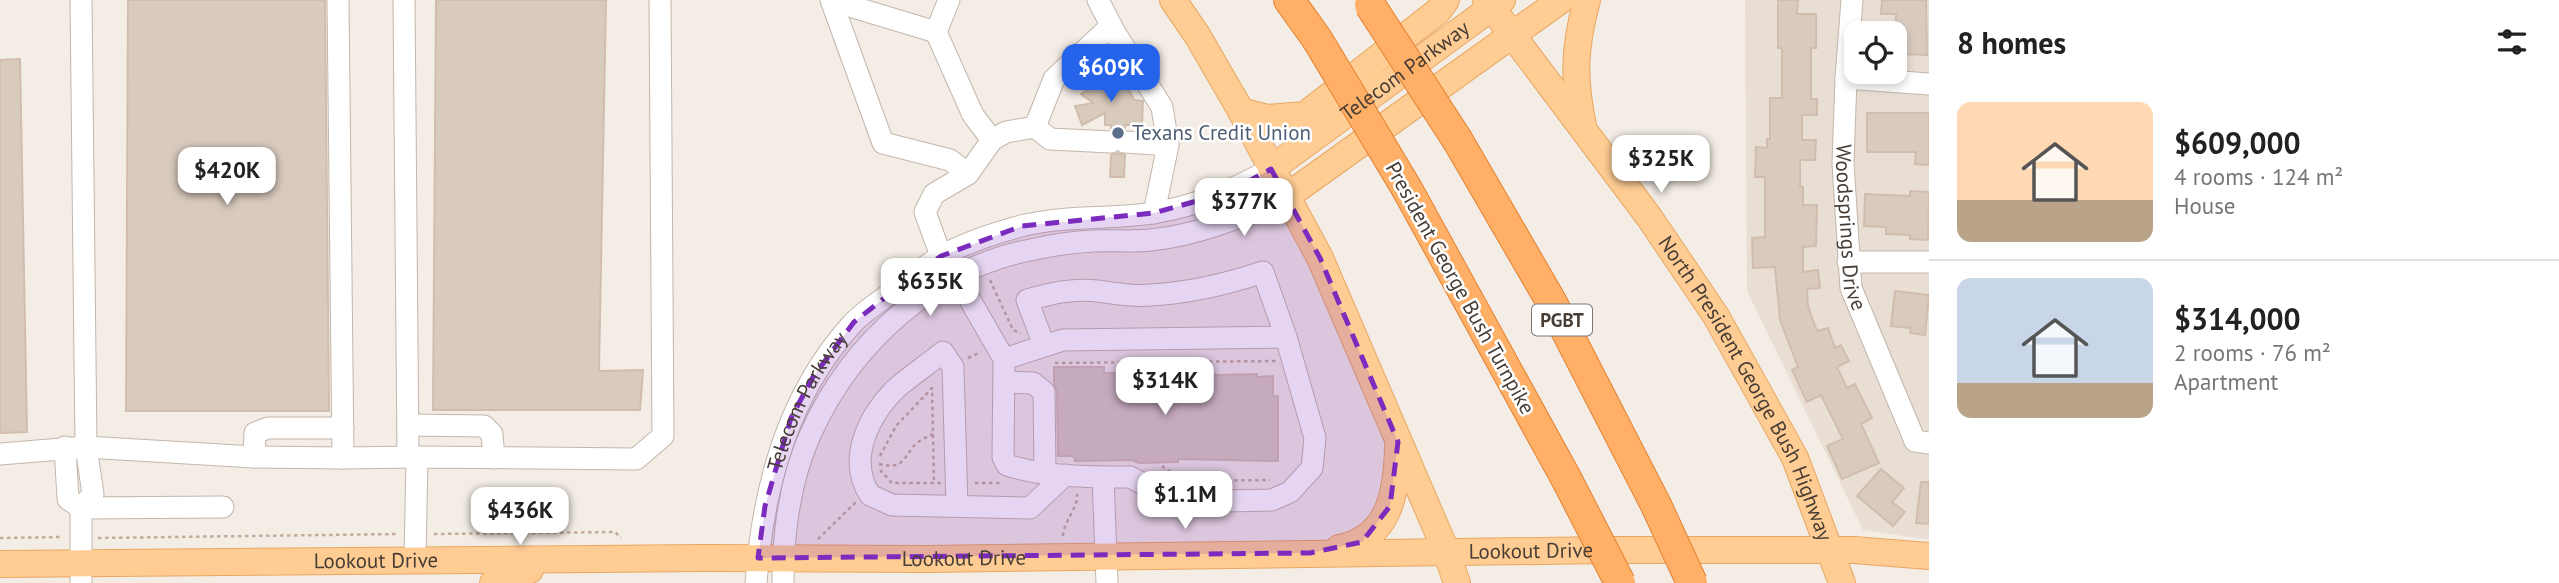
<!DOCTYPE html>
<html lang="en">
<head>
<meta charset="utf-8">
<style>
	:root { --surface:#fff; --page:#f2f2f2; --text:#222; --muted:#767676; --line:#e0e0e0; --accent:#2563eb }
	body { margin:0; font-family:"PT Sans",sans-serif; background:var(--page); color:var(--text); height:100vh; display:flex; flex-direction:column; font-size:26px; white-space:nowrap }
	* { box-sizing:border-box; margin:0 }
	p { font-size:23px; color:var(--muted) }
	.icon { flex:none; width:38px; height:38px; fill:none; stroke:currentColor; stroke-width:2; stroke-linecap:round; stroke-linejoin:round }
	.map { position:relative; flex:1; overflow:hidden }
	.side { display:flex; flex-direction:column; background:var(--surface); width:630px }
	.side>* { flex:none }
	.controls { position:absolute; left:1844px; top:21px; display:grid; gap:14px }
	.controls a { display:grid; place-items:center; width:63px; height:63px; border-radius:14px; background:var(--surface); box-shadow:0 4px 10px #0003; font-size:35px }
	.price { position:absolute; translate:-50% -60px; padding:0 16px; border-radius:14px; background:#fff; color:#222; font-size:23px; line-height:46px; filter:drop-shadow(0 2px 4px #0008) }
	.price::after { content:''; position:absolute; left:50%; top:42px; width:21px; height:16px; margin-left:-10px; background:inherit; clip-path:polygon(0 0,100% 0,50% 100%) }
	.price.current { background:var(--accent); color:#fff }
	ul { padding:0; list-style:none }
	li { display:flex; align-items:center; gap:21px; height:175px; padding:0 28px }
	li+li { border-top:2px solid var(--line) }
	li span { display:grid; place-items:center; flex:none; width:196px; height:140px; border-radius:14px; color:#555 }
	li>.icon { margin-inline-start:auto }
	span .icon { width:84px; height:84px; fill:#fffc; stroke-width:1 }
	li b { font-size:30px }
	h2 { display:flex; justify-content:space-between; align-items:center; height:84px; padding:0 28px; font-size:30px }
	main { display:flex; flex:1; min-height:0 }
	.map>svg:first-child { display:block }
</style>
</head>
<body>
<main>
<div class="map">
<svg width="1929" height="583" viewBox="0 0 1929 583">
	<rect width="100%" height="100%" fill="#f4ede6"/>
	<path fill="#e8ded4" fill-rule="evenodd" d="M1745,0H1929V540L1863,530L1747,291ZM1857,33H1895V72H1857Z"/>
	<path fill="#d9cabe" stroke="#d1bdae" stroke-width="2" d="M128,0H325L329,411H126Z
		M436,0H606L599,371L643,370L640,410H433Z
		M1778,0H1798L1797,14H1816V48H1811V99H1817V115H1802V140H1816L1815,160H1800V187H1803V205H1817L1816,246L1803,247V272L1818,270L1820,288L1807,289L1808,306L1817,331L1828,328L1835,348L1841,345L1849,361L1837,367L1847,388L1855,384L1872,418L1861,424L1879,463L1842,479L1827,446L1843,439L1821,395L1807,402L1792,370L1798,367L1780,320L1775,267L1753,268L1752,238L1765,237V177H1755L1756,147L1767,148V139H1770V98H1782V48H1778Z
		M1882,0H1926L1927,55L1895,54L1896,14H1881Z
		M20,59L27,432L0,433V60Z
		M1121,74L1134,100L1143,101L1142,125H1125V129L1118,131L1111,129V125H1105V113L1082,125L1075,106L1093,103L1081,94L1089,89L1085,83Z
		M1867,113H1929V165L1915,164L1916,152H1867Z
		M1118,153L1125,155L1124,177H1110L1111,155Z
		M1910,191L1929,192L1928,240L1910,239V235L1886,234V227L1864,226L1865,194L1910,196Z
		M1895,291L1929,295L1925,335L1910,333L1911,328L1891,326Z
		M1054,367H1104V373H1138V377L1257,374V377L1273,376V396H1278V461L1178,459V462L1139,463L1131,460L1075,461L1074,456H1058L1057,392L1054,383Z
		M1881,469L1904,488L1892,502L1905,512L1893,526L1857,496Z
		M1921,482H1929V524L1916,523Z"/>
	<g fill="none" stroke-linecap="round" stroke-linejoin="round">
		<defs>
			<g id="minor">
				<path d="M338,0L343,458L417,457"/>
				<path d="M404,0L408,457"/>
				<path d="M831,0L883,143L950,160L968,174"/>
				<path d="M838,0L843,4L936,32L949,0"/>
				<path d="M1098,0L1115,33L1162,107L1168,145L1154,213"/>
				<path id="s1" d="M1852,0L1846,78L1843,163L1851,288L1915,441L1929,443"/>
				<path d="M936,32L973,115L992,140"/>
				<path d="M1846,78L1929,84"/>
				<path d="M1035,127L1050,139L1111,142"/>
				<path d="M1125,142L1168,145"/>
				<path d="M1848,262H1929"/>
				<path d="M1044,345L1027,300C1050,294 1072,288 1097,291C1115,293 1132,297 1151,295C1189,293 1227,284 1263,272L1286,337"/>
				<path d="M1004,359L1063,340L1286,337L1315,438L1312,468L1290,492L1272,500L1178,502L1130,477H1103"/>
				<path d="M1004,382L1033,383L1044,392L1045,472"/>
				<path d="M408,425L484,426L492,434L494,458"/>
				<path d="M65,447L68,499L81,508L93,494L86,447L81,0"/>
				<path d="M0,454L86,447L254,457L255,433L268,428H343"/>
				<path d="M254,457L343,458"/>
				<path d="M957,506L953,367L943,352C929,363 914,374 900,385C870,412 846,458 870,495L892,505L1030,508L1065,475"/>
				<path d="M415,561L417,457L636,459L663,436L660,0"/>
				<path d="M81,583V508L223,507"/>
				<path id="s2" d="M756,583C763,488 787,396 852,324C865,310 883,299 898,288C912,277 926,265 941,256C965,243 995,233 1021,226C1063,215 1109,220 1153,213C1197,206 1233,190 1271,169"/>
				<path d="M783,583C783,533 790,479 811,433C852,342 935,267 1035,249C1053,245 1074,242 1093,241C1112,240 1132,242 1151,240C1199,235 1242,217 1286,197"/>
				<path d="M1107,583L1103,477C1071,476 1037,475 1007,465L1003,457L1004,359L966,293L941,256L925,212L934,194L968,174L992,140L1006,132L1035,127L1054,79L1111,26"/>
			</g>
			<g id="major">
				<path d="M1173,0L1197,35L1241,111L1320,258L1446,551L1457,583"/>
				<path id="s3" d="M1486,0L1649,217L1716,316L1795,458L1842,583"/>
				<path d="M1241,111L1267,118L1305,115L1438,11L1446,0"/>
				<path d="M1583,126C1573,77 1574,48 1587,0"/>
				<path id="s4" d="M1271,169L1502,0"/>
				<path d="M1286,197L1561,0"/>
				<path d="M1339,548C1390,539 1397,491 1398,447"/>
				<path id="s5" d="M0,564L705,558L926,559L1610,550H1854L1929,556"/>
				<path d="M493,583C501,573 518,572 530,570"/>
			</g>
			<path id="highway" d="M1289,0L1317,39
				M1458,141L1552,303L1656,505
				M1407,189L1567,480"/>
		</defs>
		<use href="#minor" stroke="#c3b6ab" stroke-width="23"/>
		<use href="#major" stroke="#e8a760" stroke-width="28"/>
		<use href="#highway" stroke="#e38131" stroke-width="32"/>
		<path stroke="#c2ac99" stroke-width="2.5" stroke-dasharray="3.5 3.5" stroke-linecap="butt" d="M990,280L1013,330L1021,333
			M968,358L981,352
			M1055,363L1276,361
			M880,456L896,426L932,388L934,484
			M879,464C900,469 902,462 913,447C918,441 926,437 933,434
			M1162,466L1183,481L1270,480
			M880,470L892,483H941
			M975,483H1003
			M434,534L615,532L621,538
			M1063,536C1064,520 1078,509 1077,494
			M0,538L63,537
			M98,538L399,534
			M818,539L856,502"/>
		<use href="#minor" stroke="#fff" stroke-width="21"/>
		<use href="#major" stroke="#ffcd94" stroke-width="26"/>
		<use href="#highway" stroke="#ffb066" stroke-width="30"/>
		<defs>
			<path id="highway-bridge" d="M1370,5L1458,141
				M1317,39L1407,189
				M1567,480L1620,583
				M1656,505L1692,583"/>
		</defs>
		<use href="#highway-bridge" stroke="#e38131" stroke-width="32" stroke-linecap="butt"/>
		<use href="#highway-bridge" stroke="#ffb066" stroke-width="30"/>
	</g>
	<path fill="#7b2cbf" fill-opacity="0.2" stroke="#7b2cbf" stroke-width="5" stroke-dasharray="14 9" stroke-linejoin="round" d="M1271,169L1320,258L1398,442L1390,506L1362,542L1310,553L758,558L765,506L791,418L813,377L854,322L887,296L941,256L1022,226L1154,213L1229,192Z"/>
	<circle fill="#5c6f8a" stroke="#fff" stroke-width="2.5" cx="1118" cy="133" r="7"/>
	<g text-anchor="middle" stroke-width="5" stroke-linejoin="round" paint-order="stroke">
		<rect fill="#fff" stroke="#7e7772" stroke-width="2" x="1532" y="304.5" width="60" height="31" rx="5"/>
		<g font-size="19" font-weight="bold" fill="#473d35">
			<text x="1562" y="327">PGBT</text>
		</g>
		<g font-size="21" fill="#473d35" stroke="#fff">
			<text dy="7" stroke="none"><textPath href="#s4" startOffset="166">Telecom Parkway</textPath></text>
			<text dy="7" stroke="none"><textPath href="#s1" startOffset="228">Woodsprings Drive</textPath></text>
			<text transform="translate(1460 288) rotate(61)" y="7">President George Bush Turnpike</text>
			<text dy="7" stroke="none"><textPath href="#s3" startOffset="469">North President George Bush Highway</textPath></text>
			<text dy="7" stroke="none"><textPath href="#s2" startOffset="191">Telecom Parkway</textPath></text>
			<text dy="7" stroke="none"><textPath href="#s5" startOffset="1531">Lookout Drive</textPath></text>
			<text dy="7" stroke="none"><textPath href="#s5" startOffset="964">Lookout Drive</textPath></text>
			<text dy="7" stroke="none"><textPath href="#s5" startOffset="376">Lookout Drive</textPath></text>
		</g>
		<g font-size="21" fill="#4e5e75" stroke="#fff" text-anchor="start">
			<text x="1132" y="140">Texans Credit Union</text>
		</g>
	</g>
</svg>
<div class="controls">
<a><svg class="icon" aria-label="locate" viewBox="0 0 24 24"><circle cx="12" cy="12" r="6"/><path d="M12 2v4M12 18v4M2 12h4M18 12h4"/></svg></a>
</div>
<b class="price current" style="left:1111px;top:104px">$609K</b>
<b class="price" style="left:1661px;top:195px">$325K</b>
<b class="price" style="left:227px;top:207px">$420K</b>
<b class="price" style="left:1244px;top:238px">$377K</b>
<b class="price" style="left:930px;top:318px">$635K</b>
<b class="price" style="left:1165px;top:417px">$314K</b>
<b class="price" style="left:1185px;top:531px">$1.1M</b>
<b class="price" style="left:520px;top:547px">$436K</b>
</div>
<section class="side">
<h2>8 homes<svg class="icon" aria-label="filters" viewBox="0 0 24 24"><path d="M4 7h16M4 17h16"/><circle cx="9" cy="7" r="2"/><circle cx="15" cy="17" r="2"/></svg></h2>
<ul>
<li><span style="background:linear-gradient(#ffd9b3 70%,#b9a48a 0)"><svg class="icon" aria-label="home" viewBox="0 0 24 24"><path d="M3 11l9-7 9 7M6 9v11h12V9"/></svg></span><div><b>$609,000</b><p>4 rooms · 124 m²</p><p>House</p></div></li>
<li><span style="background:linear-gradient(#c9d6e8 75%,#b9a48a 0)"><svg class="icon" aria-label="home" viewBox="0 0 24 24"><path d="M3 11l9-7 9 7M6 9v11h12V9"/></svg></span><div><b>$314,000</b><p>2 rooms · 76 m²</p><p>Apartment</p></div></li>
</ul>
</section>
</main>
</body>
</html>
